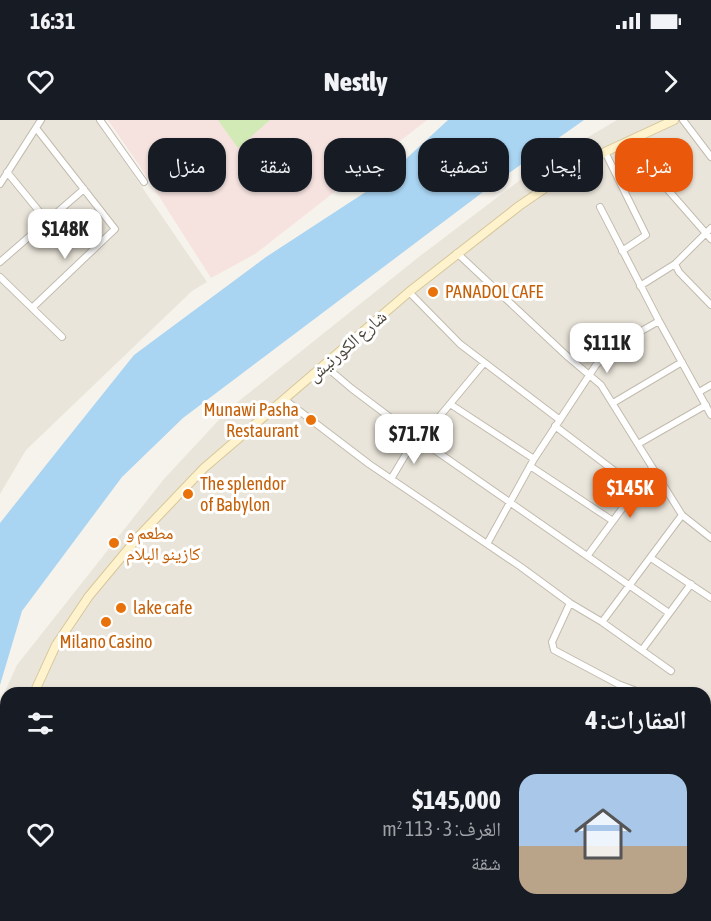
<!DOCTYPE html>
<html lang="ar">
<head>
<meta charset="utf-8">
<style>
	:root { --surface:#171b24; --page:#20242c; --text:#f1f3f6; --muted:#9ea1a6; --line:#363941; --accent:#ea580c }
	body { margin:0; font-family:"Asap Condensed","Noto Naskh Arabic",sans-serif; background:var(--page); color:var(--text); direction:rtl; height:100vh; display:flex; flex-direction:column; font-size:22px; white-space:nowrap }
	* { box-sizing:border-box; margin:0 }
	p { font-size:20px; color:var(--muted) }
	.icon { flex:none; width:33px; height:33px; fill:none; stroke:currentColor; stroke-width:2; stroke-linecap:round; stroke-linejoin:round }
	.map { position:relative; flex:1; overflow:hidden; direction:ltr }
	.side { position:absolute; left:0px; top:567px; width:711px; height:234px; display:flex; flex-direction:column; background:var(--surface); border-radius:18px 18px 0 0; box-shadow:0 2px 4px #0004; direction:rtl }
	.side>* { flex:none }
	.guide { position:absolute; left:18px; top:18px; width:675px; height:54px; direction:rtl; display:flex; gap:12px }
	.price { position:absolute; translate:-50% -51px; padding:0 14px; border-radius:12px; background:#fff; color:#222; font-size:20px; line-height:39px; filter:drop-shadow(0 2px 3px #0008) }
	.price::after { content:''; position:absolute; left:50%; top:36px; width:18px; height:14px; margin-left:-9px; background:inherit; clip-path:polygon(0 0,100% 0,50% 100%) }
	.price.current { background:var(--accent); color:#fff }
	ul { padding:0; list-style:none }
	li { display:flex; align-items:center; gap:18px; height:150px; padding:0 24px }
	li+li { border-top:2px solid var(--line) }
	li span { display:grid; place-items:center; flex:none; width:168px; height:120px; border-radius:18px; color:#555 }
	li>.icon { margin-inline-start:auto }
	span .icon { width:72px; height:72px; fill:#fffc; stroke-width:1 }
	li b { font-size:26px }
	h2 { display:flex; justify-content:space-between; align-items:center; height:72px; padding:0 24px; font-size:26px }
	.pill { padding:0 21px; border-radius:18px; background:var(--surface); box-shadow:0 2px 4px #0004; font-size:21px; line-height:54px }
	.pill.current { background:var(--accent); color:#fff }
	.status { display:flex; justify-content:space-between; align-items:center; height:42px; padding:0 30px; background:var(--surface); direction:ltr }
	.status svg { height:16px; fill:currentColor }
	header { display:flex; justify-content:space-between; align-items:center; height:78px; padding:0 24px; background:var(--surface); font-size:27px; font-weight:800 }
	.map>svg:first-child { display:block }
</style>
</head>
<body>
<div class="status"><b>16:31</b><svg viewBox="0 0 49 12"><path d="M0 12V9h3v3zM5 12V6h3v6zM10 12V3h3v9zM15 12V0h3v12zM26 1h20v11H26zM47 4h2v5h-2z"/></svg></div>
<header><svg class="icon" aria-label="forward" viewBox="0 0 24 24"><path d="M9 5l7 7-7 7"/></svg>Nestly<svg class="icon" aria-label="heart" viewBox="0 0 24 24"><path d="M12 20l-8-8c-3-5 5-10 8-4 3-6 11-1 8 4z"/></svg></header>
<div class="map">
<svg width="711" height="801" viewBox="0 0 711 801">
	<rect width="100%" height="100%" fill="#f6f3ec"/>
	<path fill="#eae5da" d="M0,0H96L207,162L192,171L26,330L0,374Z
		M617,0H711V801H543L530,795H705V573H6V691L0,690V582L17,545L164,359L229,289L420,136L536,48Z
		M44,795H445L444,801H47Z"/>
	<path fill="#f6e3e0" d="M108,0H427L255,134L211,158L139,45Z"/>
	<path fill="#d2eab5" d="M218,0H270L238,28Z
		M445,795H530L543,801H444Z"/>
	<path fill="#a9d4f2" d="M448,0H584L495,63L183,298L122,357L22,491L0,565V403L58,330L134,235L266,137L381,62Z"/>
	<g fill="none" stroke-linecap="round" stroke-linejoin="round">
		<defs>
			<path id="street" d="M100,0L144,62
				M683,0L711,37
				M634,18L662,63L711,119
				M605,32L646,115L622,131
				M7,52L47,101
				M0,64L41,0
				M600,87L659,201L711,295
				M711,108L675,144L679,152L711,185
				M457,133L568,237L601,265L682,395L711,418
				M0,142L84,69
				M0,157L62,217
				M640,166L675,144
				M409,172L460,224L560,300
				M32,188L115,109L36,8
				M324,245L351,268L416,317L669,493
				M699,272L711,265
				M285,280L369,344L521,447L570,483L602,502L671,551
				M613,283L682,242
				M450,284L534,339
				M555,306L637,368
				M420,320L484,243
				M638,324L706,285
				M530,346L613,401
				M391,359L416,317
				M487,424L534,339L596,245L615,226L659,201
				M588,435L652,348
				M651,438L711,478
				M570,483L552,522L554,530L618,564L642,573
				M602,502L682,395
				M642,530L691,464
				M705,633L711,635
				M705,716L711,699
				M705,757L711,759
				M634,795L647,801
				M364,801L365,795
				M418,801L420,795
				M602,801L605,795"/>
			<path id="secondary" d="M34,573L56,525L89,476L139,416L204,348L409,172L519,86L551,64L605,32L674,0
				M29,795L31,801"/>
		</defs>
		<use href="#street" stroke="#c2bbae" stroke-width="8"/>
		<use href="#secondary" stroke="#d6c79b" stroke-width="10"/>
		<use href="#street" stroke="#fff" stroke-width="6"/>
		<use href="#secondary" stroke="#fff3cd" stroke-width="8"/>
	</g>
	<g fill="#e8710a" stroke="#fff" stroke-width="2">
		<circle cx="433" cy="172" r="6"/>
		<circle cx="311" cy="300" r="6"/>
		<circle cx="188" cy="374" r="6"/>
		<circle cx="114" cy="423" r="6"/>
		<circle cx="121" cy="488" r="6"/>
		<circle cx="106" cy="502" r="6"/>
	</g>
	<g text-anchor="middle" stroke-width="6" stroke-linejoin="round" paint-order="stroke">
		<g font-size="18" fill="#c56008" stroke="#fff" text-anchor="start">
			<text x="445" y="178">PANADOL CAFE</text>
			<text x="299" y="296" text-anchor="end">Munawi Pasha<tspan x="299" dy="21">Restaurant</tspan></text>
			<text x="200" y="370">The splendor<tspan x="200" dy="21">of Babylon</tspan></text>
			<text x="126" y="419">مطعم و<tspan x="126" dy="21">كازينو البلام</tspan></text>
			<text x="133" y="494">lake cafe</text>
			<text x="106" y="528" text-anchor="middle">Milano Casino</text>
		</g>
		<g font-size="18" fill="#4b4439" stroke="#fff">
			<text transform="translate(347 226) rotate(-41)" y="6">شارع الكورنيش</text>
		</g>
	</g>
</svg>
<b class="price" style="left:65px;top:140px">$148K</b>
<b class="price" style="left:607px;top:254px">$111K</b>
<b class="price" style="left:414px;top:345px">$71.7K</b>
<b class="price current" style="left:630px;top:399px">$145K</b>
<div class="guide">
<a class="pill current">شراء</a>
<a class="pill">إيجار</a>
<a class="pill">تصفية</a>
<a class="pill">جديد</a>
<a class="pill">شقة</a>
<a class="pill">منزل</a>
</div>
<section class="side">
<h2>العقارات: 4<svg class="icon" aria-label="filters" viewBox="0 0 24 24"><path d="M4 7h16M4 17h16"/><circle cx="9" cy="7" r="2"/><circle cx="15" cy="17" r="2"/></svg></h2>
<ul>
<li><span style="background:linear-gradient(#a9c7e8 60%,#b9a48a 0)"><svg class="icon" aria-label="home" viewBox="0 0 24 24"><path d="M3 11l9-7 9 7M6 9v11h12V9"/></svg></span><div><b>$145,000</b><p>الغرف: 3 · 113 m²</p><p>شقة</p></div><svg class="icon" aria-label="heart" viewBox="0 0 24 24"><path d="M12 20l-8-8c-3-5 5-10 8-4 3-6 11-1 8 4z"/></svg></li>
</ul>
</section>
</div>
</body>
</html>
